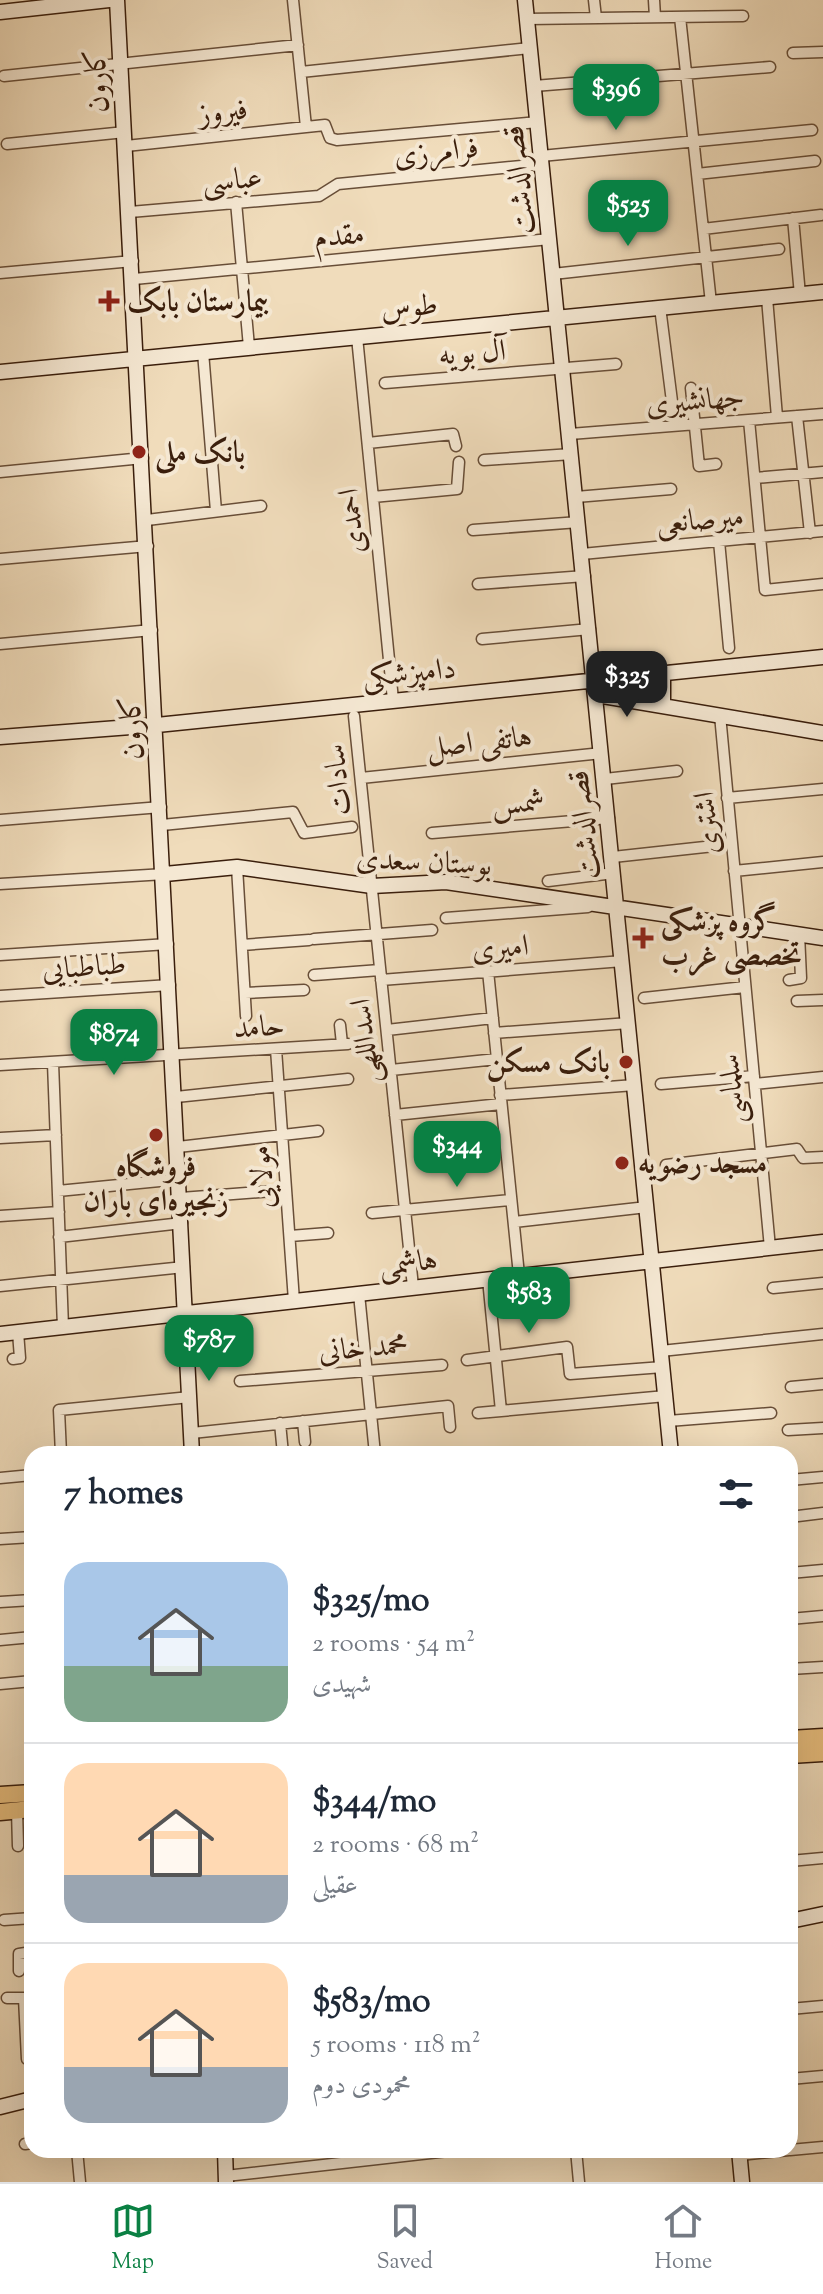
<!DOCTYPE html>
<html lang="en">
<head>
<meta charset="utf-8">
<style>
	:root { --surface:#fff; --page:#f6f6f7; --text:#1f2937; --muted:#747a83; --line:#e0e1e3; --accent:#0b8043 }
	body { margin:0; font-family:"Sorts Mill Goudy",Amiri,serif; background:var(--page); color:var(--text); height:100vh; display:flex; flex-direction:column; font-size:30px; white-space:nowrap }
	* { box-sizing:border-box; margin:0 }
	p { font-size:26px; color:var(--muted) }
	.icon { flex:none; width:44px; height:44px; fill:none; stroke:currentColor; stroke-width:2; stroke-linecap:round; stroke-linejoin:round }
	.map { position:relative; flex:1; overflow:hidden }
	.side { position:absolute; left:24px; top:1446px; width:774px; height:712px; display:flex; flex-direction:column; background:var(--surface); border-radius:24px; box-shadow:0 8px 32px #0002 }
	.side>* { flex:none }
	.price { position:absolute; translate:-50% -68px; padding:0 18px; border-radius:16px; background:var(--accent); color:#fff; font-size:26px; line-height:52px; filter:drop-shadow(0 2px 4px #0008) }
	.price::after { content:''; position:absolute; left:50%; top:48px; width:24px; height:18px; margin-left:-12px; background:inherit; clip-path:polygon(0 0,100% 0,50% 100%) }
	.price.selected { background:#222; color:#fff }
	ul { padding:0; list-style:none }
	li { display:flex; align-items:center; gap:24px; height:200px; padding:0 40px }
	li+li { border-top:2px solid var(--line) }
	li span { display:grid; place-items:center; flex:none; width:224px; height:160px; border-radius:24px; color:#555 }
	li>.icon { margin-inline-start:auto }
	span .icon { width:96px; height:96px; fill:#fffc; stroke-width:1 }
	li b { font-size:34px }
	h2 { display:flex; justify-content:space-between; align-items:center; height:96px; padding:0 40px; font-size:34px }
	.tab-bar { display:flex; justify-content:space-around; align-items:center; height:112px; border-top:2px solid var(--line); background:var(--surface); font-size:22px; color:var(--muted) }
	.tab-bar a { display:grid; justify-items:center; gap:4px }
	.tab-bar .selected { color:var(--accent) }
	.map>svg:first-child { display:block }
</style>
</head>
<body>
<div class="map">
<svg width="823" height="2182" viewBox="0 0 823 2182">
	<rect width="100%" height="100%" fill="#f0dcbb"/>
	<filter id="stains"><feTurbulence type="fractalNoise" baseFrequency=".0025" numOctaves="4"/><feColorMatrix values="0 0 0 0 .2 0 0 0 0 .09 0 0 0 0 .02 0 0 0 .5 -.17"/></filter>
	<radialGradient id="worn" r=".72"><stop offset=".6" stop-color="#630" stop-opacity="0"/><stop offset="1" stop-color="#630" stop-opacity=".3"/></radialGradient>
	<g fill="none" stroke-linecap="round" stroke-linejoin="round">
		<defs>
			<path id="street" d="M293,0L306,127
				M594,0L596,18
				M654,0L655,17
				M680,17L711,303
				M527,19L743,16
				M793,53L823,52
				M301,72L530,48
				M4,76L298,45
				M534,86L770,67
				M7,144L125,132
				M126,146L325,125L330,138L337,140L538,122
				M541,156L812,130
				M697,174L815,161
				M236,202L249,347
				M130,212L319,196L338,184L542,164
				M793,218L800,295
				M703,229L821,215
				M0,273L133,261
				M553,274L779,249
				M134,279L550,239
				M767,298L777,417
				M661,315L675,425
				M357,337L393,700
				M203,352L216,511
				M385,383L616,364
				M691,388L699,466L716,464
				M797,416L810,533
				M749,420L765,590L823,584
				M570,434L823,414
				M368,443L453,434L456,446
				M484,460L572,454
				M0,472L143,458
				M755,478L823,472
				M373,497L457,489L459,462
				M576,497L671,489
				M147,520L261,506
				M473,530L579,522
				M719,541L729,648
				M582,554L823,531
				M0,559L148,546
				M478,584L585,576
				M482,639L590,629
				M0,644L152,630
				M720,715L770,1248
				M354,716L413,1287
				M361,778L602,753
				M605,779L677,771
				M727,798L823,789
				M0,820L161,807
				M162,825L293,812L304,833L352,827
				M432,833L609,818
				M613,857L714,846
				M237,867L246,1016
				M734,871L823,862
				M548,881L614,873
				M0,884L165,874
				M446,918L588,907
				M314,939L432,930
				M242,945L309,940
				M0,955L168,944
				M488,971L519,1275
				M314,975L380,970
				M381,980L623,961
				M789,980L801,978L799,934
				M245,993L304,990
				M0,996L170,985
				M644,998L745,987
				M797,1001L823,1000
				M340,1025L342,1044
				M387,1030L493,1018
				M494,1033L629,1023
				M276,1049L294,1301
				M53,1063L63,1327
				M0,1065L348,1044
				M391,1070L497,1059
				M661,1084L754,1076
				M755,1084L823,1077
				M500,1095L635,1085
				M176,1097L348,1079
				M395,1115L501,1104
				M0,1138L56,1135
				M178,1147L318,1131
				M666,1165L797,1149L803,1158L823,1157
				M58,1191L180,1179
				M181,1198L286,1190
				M372,1213L511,1200
				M0,1216L59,1212
				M514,1222L647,1207
				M290,1236L328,1233
				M59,1237L182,1223
				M488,1279L501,1411
				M0,1286L184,1267
				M773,1288L823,1283
				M359,1294L375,1454
				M661,1351L823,1334
				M13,1359L20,1358L18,1332
				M467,1360L567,1347L570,1374L663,1367
				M240,1381L442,1365
				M791,1387L823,1384
				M478,1413L666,1396
				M303,1421L305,1442
				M668,1421L771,1413
				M280,1423L283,1454
				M788,1430L823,1428
				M192,1433L448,1406L450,1427
				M61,1454L59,1410L190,1397
				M0,1478L32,1475
				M790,1480L823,1477
				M790,1517L823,1513
				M0,1539L32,1537
				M790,1573L823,1570
				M0,1602L32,1600
				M790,1619L823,1616
				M0,1640L32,1637
				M790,1669L823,1667
				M0,1684L32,1681
				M17,1810L18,1846
				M790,1861L823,1858
				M4,1920L32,1918
				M19,1971V1954L32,1952
				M7,1998H32
				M24,1998L27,2059
				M790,2009L823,2006
				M790,2079L823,2076
				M25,2144L32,2143
				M77,2150L80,2182
				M576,2150L579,2182
				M790,2150L823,2147
				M740,2155L789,2150
				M226,2176L457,2150"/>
			<path id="secondary" d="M117,0L192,1454
				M525,0L671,1454
				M0,12L109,0
				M0,372L823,292
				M663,673V705
				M597,695L823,733
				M0,737L157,725L823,657
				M165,874L237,867L372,886L446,882L823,938
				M0,1334L823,1242
				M790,1921L823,1914
				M0,2107L32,2099
				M225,2150L226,2182
				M739,2150L742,2182"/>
			<path id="primary" d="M790,1739L823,1737
				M790,1755L823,1753
				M0,1795L32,1793
				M0,1812L32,1809"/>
		</defs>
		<use href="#street" stroke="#684e38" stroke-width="13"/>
		<use href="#secondary" stroke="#3a1e0c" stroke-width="17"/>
		<use href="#primary" stroke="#3a1e0c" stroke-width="19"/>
		<use href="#street" stroke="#f5e8d3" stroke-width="10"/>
		<use href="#secondary" stroke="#f5e8d3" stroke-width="14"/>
		<use href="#primary" stroke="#e8be7e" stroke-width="16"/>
	</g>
	<g fill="#8f2418" stroke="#f5e8d3" stroke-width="3">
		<path d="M105 289h8v8h8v8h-8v8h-8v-8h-8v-8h8z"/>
		<circle cx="139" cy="452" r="8"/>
		<path d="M639 926h8v8h8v8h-8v8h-8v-8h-8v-8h8z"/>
		<circle cx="626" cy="1062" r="8"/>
		<circle cx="156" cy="1135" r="8"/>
		<circle cx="622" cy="1163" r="8"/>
	</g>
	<g text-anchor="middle" stroke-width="8" stroke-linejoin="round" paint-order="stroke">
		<g font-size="30" fill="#3a1e0c" stroke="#f5e8d3">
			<text transform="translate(96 81) rotate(-93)" y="10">کارون</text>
			<text transform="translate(223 111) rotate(-6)" y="10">فیروز</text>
			<text transform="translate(436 151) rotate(-6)" y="10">فرامرزی</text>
			<text transform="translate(232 179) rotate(-5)" y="10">عباسی</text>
			<text transform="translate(518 180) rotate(-96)" y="10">قصرالدشت</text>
			<text transform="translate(339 235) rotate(-5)" y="10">مقدم</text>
			<text transform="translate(409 306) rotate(-5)" y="10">طوس</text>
			<text transform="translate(472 352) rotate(-4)" y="10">آل بویه</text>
			<text transform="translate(695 400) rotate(-5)" y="10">جهانشیری</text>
			<text transform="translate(700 519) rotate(-5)" y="10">میرصانعی</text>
			<text transform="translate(351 521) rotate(-96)" y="10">احمدی</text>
			<text transform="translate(409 672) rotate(-6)" y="10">دامپزشکی</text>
			<text transform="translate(131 728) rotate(-93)" y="10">کارون</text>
			<text transform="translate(479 741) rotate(-6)" y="10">هاتفی اصل</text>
			<text transform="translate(337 780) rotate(-96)" y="10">سادات</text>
			<text transform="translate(518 802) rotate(-5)" y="10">شمس</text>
			<text transform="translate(706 823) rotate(-95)" y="10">اشتری</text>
			<text transform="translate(583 825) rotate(-96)" y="10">قصرالدشت</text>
			<text transform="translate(424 861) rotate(3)" y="10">بوستان سعدی</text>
			<text transform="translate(500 947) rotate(-5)" y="10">امیری</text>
			<text transform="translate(84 966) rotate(-4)" y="10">طباطبایی</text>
			<text transform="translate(259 1026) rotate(-4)" y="10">حامد</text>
			<text transform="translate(364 1041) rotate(-96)" y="10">اسداللهی</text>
			<text transform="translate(731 1089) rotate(-95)" y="10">سلماسی</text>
			<text transform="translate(261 1177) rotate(-94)" y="10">مولایی</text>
			<text transform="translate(408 1262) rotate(-7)" y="10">هاشمی</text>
			<text transform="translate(363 1347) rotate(-5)" y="10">محمد خانی</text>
		</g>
		<g font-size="30" font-weight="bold" fill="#3a1e0c" stroke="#f5e8d3" text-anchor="start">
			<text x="127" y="311">بیمارستان بابک</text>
			<text x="155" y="462">بانک ملی</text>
			<text x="661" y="931">گروه پزشکی<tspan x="661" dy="34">تخصصی غرب</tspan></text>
			<text x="610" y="1072" text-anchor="end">بانک مسکن</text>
			<text x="638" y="1173">مسجد رضویه</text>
			<text x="156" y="1176" text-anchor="middle">فروشگاه<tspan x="156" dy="34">زنجیره‌ای باران</tspan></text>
		</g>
	</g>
	<rect width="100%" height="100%" filter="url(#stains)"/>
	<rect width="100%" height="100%" fill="url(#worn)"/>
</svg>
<b class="price" style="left:616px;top:132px">$396</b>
<b class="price" style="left:628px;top:248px">$525</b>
<b class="price selected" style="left:627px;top:719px">$325</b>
<b class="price" style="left:114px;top:1077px">$874</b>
<b class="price" style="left:457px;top:1189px">$344</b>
<b class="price" style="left:529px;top:1335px">$583</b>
<b class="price" style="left:209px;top:1383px">$787</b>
<section class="side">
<h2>7 homes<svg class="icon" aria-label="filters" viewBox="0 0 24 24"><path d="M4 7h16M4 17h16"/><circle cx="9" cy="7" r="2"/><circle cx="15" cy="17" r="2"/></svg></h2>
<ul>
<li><span style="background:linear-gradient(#a9c7e8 65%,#7fa58c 0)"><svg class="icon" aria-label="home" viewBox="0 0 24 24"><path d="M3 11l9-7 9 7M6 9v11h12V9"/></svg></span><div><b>$325/mo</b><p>2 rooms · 54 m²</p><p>شهیدی</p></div></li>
<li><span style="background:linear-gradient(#ffd9b3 70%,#9aa5b1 0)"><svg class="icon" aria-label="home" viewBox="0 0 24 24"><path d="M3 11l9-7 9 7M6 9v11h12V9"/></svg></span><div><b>$344/mo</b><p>2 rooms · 68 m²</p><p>عقیلی</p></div></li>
<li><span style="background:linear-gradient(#ffd9b3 65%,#9aa5b1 0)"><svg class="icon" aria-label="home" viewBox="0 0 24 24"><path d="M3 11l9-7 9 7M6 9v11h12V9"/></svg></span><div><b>$583/mo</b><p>5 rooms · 118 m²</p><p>محمودی دوم</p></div></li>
</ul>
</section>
</div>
<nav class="tab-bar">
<a class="selected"><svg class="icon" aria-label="map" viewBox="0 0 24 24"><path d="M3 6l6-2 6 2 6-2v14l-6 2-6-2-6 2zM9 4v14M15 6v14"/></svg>Map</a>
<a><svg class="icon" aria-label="saved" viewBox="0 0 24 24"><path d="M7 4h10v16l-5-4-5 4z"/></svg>Saved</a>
<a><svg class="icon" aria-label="home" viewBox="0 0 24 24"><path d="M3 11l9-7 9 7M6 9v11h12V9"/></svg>Home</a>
</nav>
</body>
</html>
